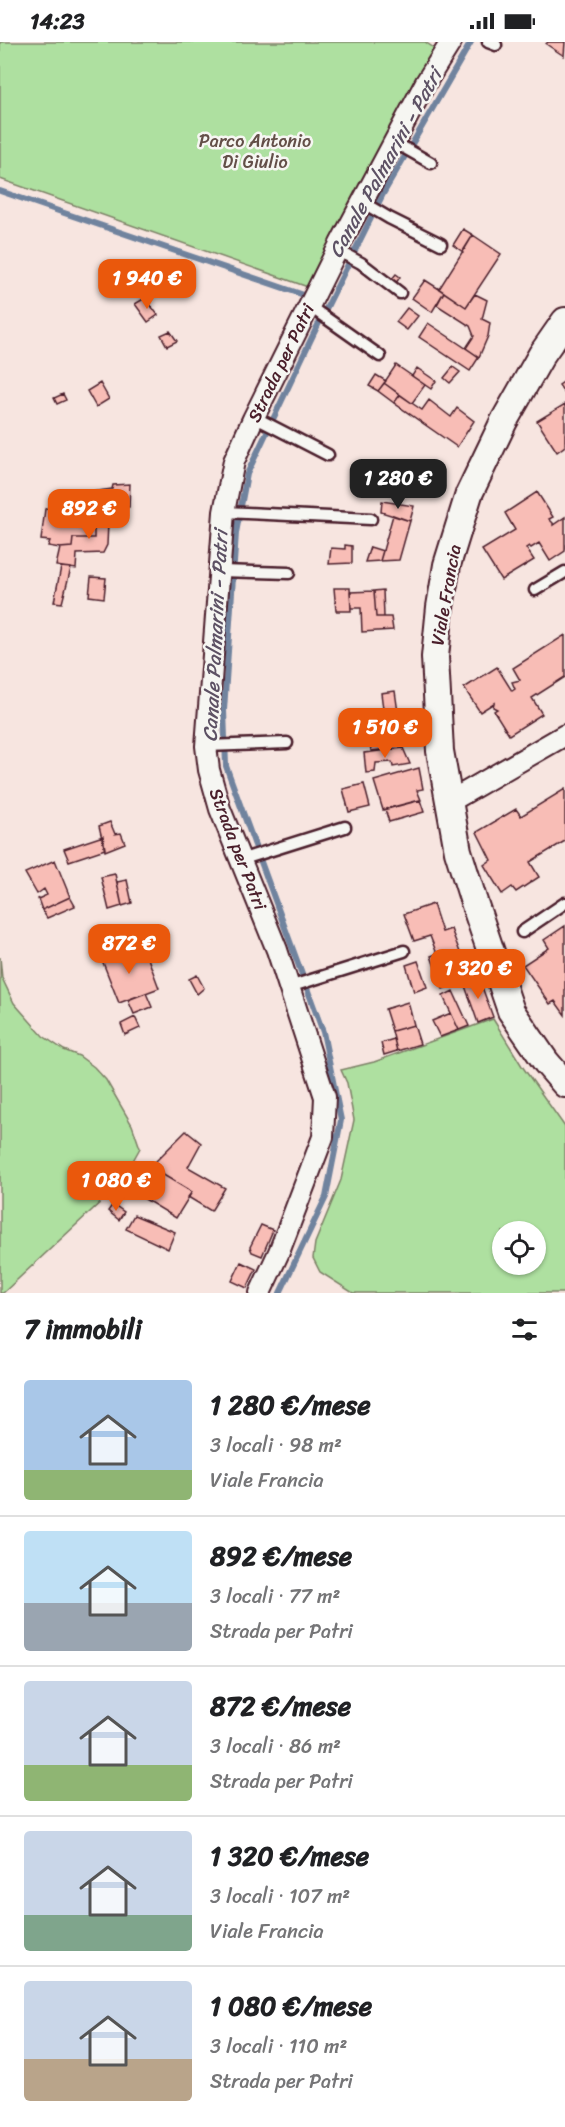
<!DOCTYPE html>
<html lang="it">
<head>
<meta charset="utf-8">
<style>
	:root { --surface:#fff; --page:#f6f6f6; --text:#202124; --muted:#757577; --line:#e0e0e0; --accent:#ea580c }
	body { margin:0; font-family:Sriracha,sans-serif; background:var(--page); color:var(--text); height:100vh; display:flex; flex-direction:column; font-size:22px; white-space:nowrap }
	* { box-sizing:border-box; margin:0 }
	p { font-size:20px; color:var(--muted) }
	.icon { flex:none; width:33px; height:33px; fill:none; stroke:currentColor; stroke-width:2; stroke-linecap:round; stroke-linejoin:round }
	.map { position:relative; height:1251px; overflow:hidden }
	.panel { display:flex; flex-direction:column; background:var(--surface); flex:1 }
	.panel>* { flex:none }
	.buttons { position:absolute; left:492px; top:1179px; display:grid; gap:12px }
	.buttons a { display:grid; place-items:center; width:54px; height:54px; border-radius:50%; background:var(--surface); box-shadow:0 2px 4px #0004; font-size:30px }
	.price { position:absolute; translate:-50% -51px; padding:0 14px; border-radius:12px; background:var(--accent); color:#fff; font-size:20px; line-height:39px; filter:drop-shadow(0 2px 3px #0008) }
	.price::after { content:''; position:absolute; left:50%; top:36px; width:18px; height:14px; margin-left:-9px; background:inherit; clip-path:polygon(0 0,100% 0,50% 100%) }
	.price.on { background:#222; color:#fff }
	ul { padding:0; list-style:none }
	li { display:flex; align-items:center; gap:18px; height:150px; padding:0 24px }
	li+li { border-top:2px solid var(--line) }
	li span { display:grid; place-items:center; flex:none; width:168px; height:120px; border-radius:6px; color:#555 }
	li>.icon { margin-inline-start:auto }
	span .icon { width:72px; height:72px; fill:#fffc; stroke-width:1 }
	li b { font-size:26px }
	h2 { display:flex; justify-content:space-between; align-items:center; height:72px; padding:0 24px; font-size:26px }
	.status { display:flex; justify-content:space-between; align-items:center; height:42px; padding:0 30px; background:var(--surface); direction:ltr }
	.status svg { height:16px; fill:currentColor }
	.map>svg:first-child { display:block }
</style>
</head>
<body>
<div class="status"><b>14:23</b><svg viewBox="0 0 49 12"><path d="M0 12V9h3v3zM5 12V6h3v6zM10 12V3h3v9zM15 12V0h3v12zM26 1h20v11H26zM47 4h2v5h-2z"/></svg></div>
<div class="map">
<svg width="565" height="1251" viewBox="0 0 565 1251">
	<rect width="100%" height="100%" fill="#f7e5e0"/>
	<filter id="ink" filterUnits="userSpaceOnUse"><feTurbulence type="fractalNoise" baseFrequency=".0167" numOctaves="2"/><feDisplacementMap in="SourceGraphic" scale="12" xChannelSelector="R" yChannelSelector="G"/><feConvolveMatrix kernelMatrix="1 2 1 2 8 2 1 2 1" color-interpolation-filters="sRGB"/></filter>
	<g filter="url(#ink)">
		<path fill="#aee0a0" stroke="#7c8066" stroke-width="1.5" fill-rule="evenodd" d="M0,0H425L434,6L308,245L0,137Z
			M0,915L2,936L14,961L43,994L64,1008L79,1014L94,1025L106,1038L132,1083L140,1106L120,1142L3,1251H0Z
			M493,977L522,1024L565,1085V1251H353L320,1230L313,1216L315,1201L341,1138L354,1078L347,1041L341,1028L374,1020ZM502,1190H536V1222H502Z"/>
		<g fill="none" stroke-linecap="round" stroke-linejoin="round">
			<path stroke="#70839e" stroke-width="6" d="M0,149L301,252
				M280,1251L326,1155L341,1078L323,990L226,724L224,668L236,491L247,432L313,293L383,152L471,0"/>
		</g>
		<path fill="#f8bdb6" stroke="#4a1f2b" stroke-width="1.5" d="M548,0H565L564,14L546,2Z
			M463,187L473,193L463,210L453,203Z
			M473,193L501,212L466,265L439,247Z
			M396,232L400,235L396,241L391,238Z
			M425,238L444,250L432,270L412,256Z
			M444,250L466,265L475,252L487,258L482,277L490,281L488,294L479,315L466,306L474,294L470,284L437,263Z
			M145,256L158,273L148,280L135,262Z
			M407,266L418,274L407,288L396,280Z
			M428,281L479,315L470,329L419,295Z
			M170,289L177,299L167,304L161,293Z
			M396,323L425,343L412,361L384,341Z
			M453,325L460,330L450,341L444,336Z
			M417,326L436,339L431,347L412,334Z
			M376,333L386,339L378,349L369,344Z
			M565,339V352L559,343Z
			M100,341L109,357L96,365L87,349Z
			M384,341L400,353L394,361L378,349Z
			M63,352L66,358L57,362L54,356Z
			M400,353L422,368L429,358L451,375L457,366L474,379L457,405L394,361Z
			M565,362V404L557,410L537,379Z
			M130,442L129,465L101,463L99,478H94V496H73L72,505L60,506L48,504L50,499L41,498L45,467L50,465L54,476H64V465L90,463L92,450L112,447L113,443Z
			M537,450L553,475L549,477L553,481V483L565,475V509L550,519L539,501L531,506L529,504L526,506L534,518L501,538L482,508L515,488L505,471Z
			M382,459L414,464L410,479L381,470Z
			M101,463L117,464L115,480L108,481L107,503L103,511L77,512L76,527L56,524L60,506L72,505L73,496H94V478H99Z
			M393,473L410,479L399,518L380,519Z
			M345,503L352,504V521L329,522L331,506L345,507Z
			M370,505L383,509L380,519L365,520Z
			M61,525L71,526L62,561L54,560Z
			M91,535L106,536L104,556L89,554Z
			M334,546H350L351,569H336Z
			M383,548L384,575H376L374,549Z
			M374,549L376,575H391L393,588L362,590L361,566H351L350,550Z
			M565,593V635L532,656L542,672L509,693L494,669L497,667L493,665L494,661L480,670L464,646L497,625L512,649L515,647L512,640L520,638L513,626Z
			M395,649L403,706L388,707L381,651Z
			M383,676L388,707L371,709L367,678Z
			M348,686L349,693H341V687Z
			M403,706L410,722L393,725L392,720L376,721L375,730L366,731L364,711Z
			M419,726L423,747L417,748L421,758L383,768L374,739Z
			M364,742L370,765L349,770L343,747Z
			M565,747V799L530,820L539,835L516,850L512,845L502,852L484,823L491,818L477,790L516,767L521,774Z
			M420,758L424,770L389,780L385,767Z
			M110,780L115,792L121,791L125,801L105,809L99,784Z
			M103,794L105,807L69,819L64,807Z
			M55,818L70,855L42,868L38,857L47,853L44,847L37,852L25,831Z
			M115,832L122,864L109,868L101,835Z
			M127,838L132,861L122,864L117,840Z
			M70,855L75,864L47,876L42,868Z
			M433,862L442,890L451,887L463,918L447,925L442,910L437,912L430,894L414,899L404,872Z
			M565,884V973L555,959L550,962L523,923L549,906L544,898Z
			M120,905L124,919L146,911L159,946L119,961L100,913Z
			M442,910L454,942L443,947L431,914Z
			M418,919L427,945L414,950L406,923Z
			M197,933L204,946L197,952L189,937Z
			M478,934L493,975L478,981L464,941Z
			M453,949L469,984L459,988L443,954Z
			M146,951L152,965L134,972L128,958Z
			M408,960L414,983L392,989L385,967Z
			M451,971L459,988L440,995L432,979Z
			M135,975L140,986L125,993L121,982Z
			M414,983L420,1002L397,1009L392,989Z
			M394,997L397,1009L384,1013L381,1001Z
			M186,1089L201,1101L188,1125L225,1146L211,1169L188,1155L192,1150L150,1125Z
			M150,1125L192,1150L176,1176L143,1156L146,1152L132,1143Z
			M113,1162L124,1170L119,1178L108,1169Z
			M134,1173L175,1190L168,1207L126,1187Z
			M261,1183L273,1188L262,1214L252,1210L250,1205Z
			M241,1220L256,1227L247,1246L232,1239Z"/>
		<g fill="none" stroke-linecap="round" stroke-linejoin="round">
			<defs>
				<path id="service" d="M488,0L496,3
					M394,100L431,121
					M362,160L389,176L441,202
					M337,208L361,221L400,251
					M309,264L380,314
					M254,375L328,413
					M224,470L371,477
					M220,529L289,531
					M535,548L565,530
					M206,704L287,701
					M240,818L345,785
					M522,890L565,861
					M289,945L404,909"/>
				<path id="minor" d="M449,760L565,693
					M260,1251L279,1210L323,1095L325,1055L277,908L220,767L209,728L206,704L224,470L234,419L253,377L340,202L426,40L451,0"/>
				<path id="tertiary" d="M565,279L542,312L504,379L469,452L447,523L440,565L435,615L440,709L458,809L473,857L511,969L546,1020L565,1042"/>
			</defs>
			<use href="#service" stroke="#4a1f2b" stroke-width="15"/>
			<use href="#minor" stroke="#4a1f2b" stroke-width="24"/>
			<use href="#tertiary" stroke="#4a1f2b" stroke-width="30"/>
			<use href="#service" stroke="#f6f6f2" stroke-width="10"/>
			<use href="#minor" stroke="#f6f6f2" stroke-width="20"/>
			<use href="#tertiary" stroke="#f6f6f2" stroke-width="26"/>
		</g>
	</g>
	<g text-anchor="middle" stroke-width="5" stroke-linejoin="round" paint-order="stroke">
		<g font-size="18" fill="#634f48" stroke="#f6f6f2">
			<text x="255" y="105">Parco Antonio<tspan x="255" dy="21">Di Giulio</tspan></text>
		</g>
		<g font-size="18" fill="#4a1f2b" stroke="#f6f6f2">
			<text transform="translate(281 321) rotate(-64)" y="6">Strada per Patri</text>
			<text transform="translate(446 553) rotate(-80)" y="6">Viale Francia</text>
			<text transform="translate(238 807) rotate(69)" y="6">Strada per Patri</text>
		</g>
		<g font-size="20" font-style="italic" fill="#5d5164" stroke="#f6f6f2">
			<text transform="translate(385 121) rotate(-61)" y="7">Canale Palmarini - Patri</text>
			<text transform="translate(215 594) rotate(-87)" y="7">Canale Palmarini - Patri</text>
		</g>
	</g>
</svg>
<div class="buttons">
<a><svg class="icon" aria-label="locate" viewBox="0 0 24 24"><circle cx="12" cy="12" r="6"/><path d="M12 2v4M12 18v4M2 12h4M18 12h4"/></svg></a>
</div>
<b class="price" style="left:147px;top:268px">1 940 €</b>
<b class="price on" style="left:398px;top:468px">1 280 €</b>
<b class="price" style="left:89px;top:498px">892 €</b>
<b class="price" style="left:385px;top:717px">1 510 €</b>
<b class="price" style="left:129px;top:933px">872 €</b>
<b class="price" style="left:478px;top:958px">1 320 €</b>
<b class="price" style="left:116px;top:1170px">1 080 €</b>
</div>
<section class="panel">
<h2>7 immobili<svg class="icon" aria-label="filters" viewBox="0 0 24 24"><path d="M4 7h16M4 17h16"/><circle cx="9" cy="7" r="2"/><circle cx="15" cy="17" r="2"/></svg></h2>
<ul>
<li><span style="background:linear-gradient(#a9c7e8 75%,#8fb573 0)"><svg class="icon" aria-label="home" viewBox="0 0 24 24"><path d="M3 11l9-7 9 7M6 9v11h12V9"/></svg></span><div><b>1 280 €/mese</b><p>3 locali · 98 m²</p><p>Viale Francia</p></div></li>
<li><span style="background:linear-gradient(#bfe0f5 60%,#9aa5b1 0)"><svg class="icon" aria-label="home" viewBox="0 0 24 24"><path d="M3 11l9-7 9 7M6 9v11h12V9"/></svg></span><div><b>892 €/mese</b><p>3 locali · 77 m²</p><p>Strada per Patri</p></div></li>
<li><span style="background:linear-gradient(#c9d6e8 70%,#8fb573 0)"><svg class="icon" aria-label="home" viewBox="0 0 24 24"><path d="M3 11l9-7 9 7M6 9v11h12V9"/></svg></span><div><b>872 €/mese</b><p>3 locali · 86 m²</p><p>Strada per Patri</p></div></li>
<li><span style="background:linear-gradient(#c9d6e8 70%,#7fa58c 0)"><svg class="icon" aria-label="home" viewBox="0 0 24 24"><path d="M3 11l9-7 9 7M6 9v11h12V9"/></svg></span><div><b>1 320 €/mese</b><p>3 locali · 107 m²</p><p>Viale Francia</p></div></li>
<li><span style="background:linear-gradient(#c9d6e8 65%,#b9a48a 0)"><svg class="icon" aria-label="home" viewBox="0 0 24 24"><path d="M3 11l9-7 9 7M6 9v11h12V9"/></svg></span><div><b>1 080 €/mese</b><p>3 locali · 110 m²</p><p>Strada per Patri</p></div></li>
</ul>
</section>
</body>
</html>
